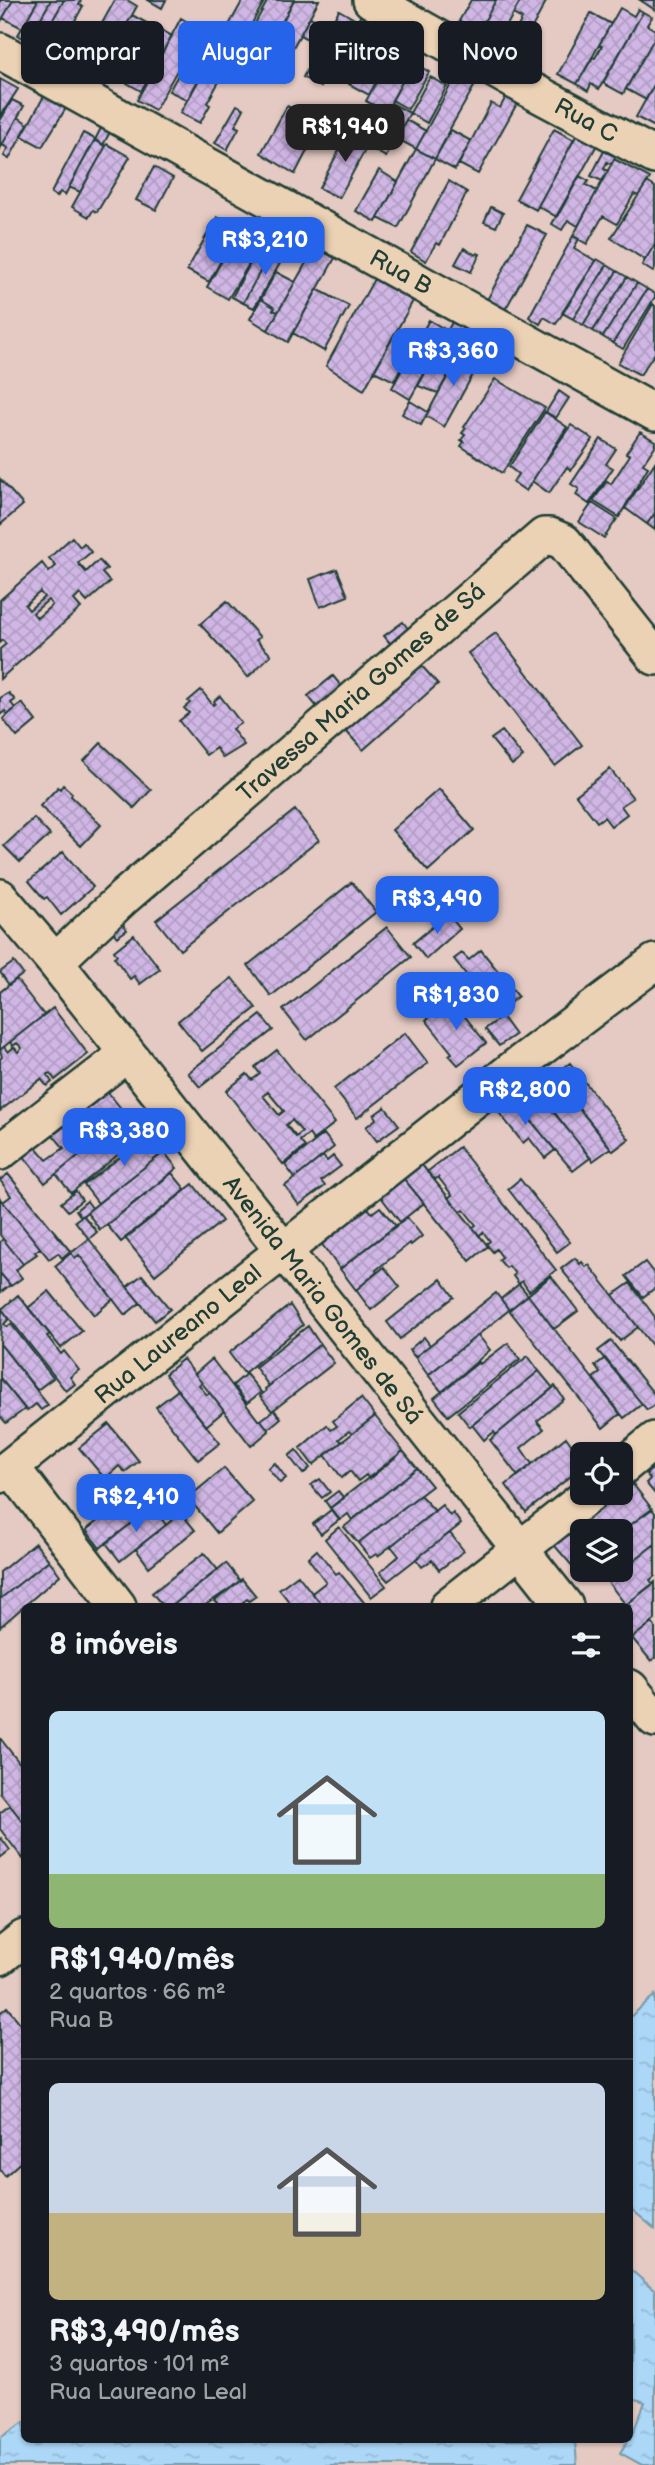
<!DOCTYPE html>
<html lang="pt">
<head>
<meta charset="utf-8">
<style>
	:root { --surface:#171b24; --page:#20242c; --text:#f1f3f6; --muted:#9ea1a6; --line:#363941; --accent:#2563eb }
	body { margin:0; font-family:"Balsamiq Sans",sans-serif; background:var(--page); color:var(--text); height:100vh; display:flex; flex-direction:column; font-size:26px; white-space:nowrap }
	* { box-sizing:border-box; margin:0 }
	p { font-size:23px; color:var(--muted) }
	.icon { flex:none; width:38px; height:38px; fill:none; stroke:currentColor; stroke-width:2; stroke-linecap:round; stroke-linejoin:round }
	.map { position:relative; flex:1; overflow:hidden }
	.sheet { position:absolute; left:21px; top:1603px; width:612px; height:840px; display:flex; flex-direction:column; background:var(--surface); border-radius:10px; box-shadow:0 2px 5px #0004 }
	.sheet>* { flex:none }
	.guide { position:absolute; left:21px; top:21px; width:614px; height:63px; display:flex; gap:14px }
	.tools { position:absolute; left:570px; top:1442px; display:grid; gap:14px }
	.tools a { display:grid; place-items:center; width:63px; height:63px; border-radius:10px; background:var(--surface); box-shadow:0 2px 5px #0004; font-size:35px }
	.price { position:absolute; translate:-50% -60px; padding:0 16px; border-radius:14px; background:var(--accent); color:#fff; font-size:23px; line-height:46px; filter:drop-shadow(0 2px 4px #0008) }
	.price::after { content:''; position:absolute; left:50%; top:42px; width:21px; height:16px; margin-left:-10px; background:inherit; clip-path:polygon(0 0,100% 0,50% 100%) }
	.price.on { background:#222; color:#fff }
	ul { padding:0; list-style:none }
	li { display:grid; align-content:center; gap:14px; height:371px; padding:0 28px }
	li+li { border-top:2px solid var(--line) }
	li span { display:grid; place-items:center; height:217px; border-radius:10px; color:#555 }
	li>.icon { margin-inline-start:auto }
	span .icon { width:126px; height:126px; fill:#fffc; stroke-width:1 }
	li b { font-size:30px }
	h2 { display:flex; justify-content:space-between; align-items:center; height:84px; padding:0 28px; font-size:30px }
	.pill { padding:0 24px; border-radius:10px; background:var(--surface); box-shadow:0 2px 5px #0004; font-size:24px; line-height:63px }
	.pill.on { background:var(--accent); color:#fff }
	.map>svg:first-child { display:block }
</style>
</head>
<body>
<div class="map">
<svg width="655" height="2465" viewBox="0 0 655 2465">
	<defs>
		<pattern id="water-ripples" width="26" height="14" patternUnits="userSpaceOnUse" patternTransform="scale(1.75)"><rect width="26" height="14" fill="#acd7f7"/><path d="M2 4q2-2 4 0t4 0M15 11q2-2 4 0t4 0" fill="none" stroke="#94b9d4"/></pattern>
		<pattern id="building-cross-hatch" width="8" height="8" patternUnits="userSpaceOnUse" patternTransform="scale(1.75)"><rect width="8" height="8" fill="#d0b6e4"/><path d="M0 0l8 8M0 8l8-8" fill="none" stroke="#b29dc4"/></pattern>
	</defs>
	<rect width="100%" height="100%" fill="#e4cac2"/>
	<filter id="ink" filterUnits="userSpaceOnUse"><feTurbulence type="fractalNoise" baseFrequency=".0143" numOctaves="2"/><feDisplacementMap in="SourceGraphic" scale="14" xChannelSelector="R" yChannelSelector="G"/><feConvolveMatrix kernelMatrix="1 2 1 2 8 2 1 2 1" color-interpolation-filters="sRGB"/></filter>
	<g filter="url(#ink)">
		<path fill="url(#water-ripples)" stroke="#7499a9" stroke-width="2" d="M655,1995V2229L630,2208V2017Z
			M630,2269L655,2291V2465H642L620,2453L628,2440H630L645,2402L630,2397Z
			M24,2422V2440H575L577,2465H0V2438Z"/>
		<path fill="url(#building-cross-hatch)" stroke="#1f3d34" stroke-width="2" fill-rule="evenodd" d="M0,0H13L0,23Z
			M13,0H38L22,28L3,18Z
			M38,0H51L28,41L18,35Z
			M51,0H64L38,46L28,41Z
			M64,0H81L79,5L83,6L64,41L46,32Z
			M115,0H127L137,6L101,72L81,61Z
			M148,0H166L162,8Z
			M243,0H265L242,41L244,43L239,51L220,41Z
			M268,0H294L260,63L239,51L246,40L261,48L264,44L248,36Z
			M294,0H319L290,53L281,48L286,39L276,34Z
			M471,0H496L479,31L459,21Z
			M496,0H521L498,41L479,31Z
			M521,0H547L516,57L505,51L522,19L513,14Z
			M640,0H655V10Z
			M620,8L634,16L638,9L643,12L599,89L591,84L588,91L577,84L593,57L595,58L602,46L599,45Z
			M339,10L358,21L332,64L321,87L303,77Z
			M643,12L652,17L647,25L655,30V37L623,94L603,83Z
			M362,13L382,24L360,65L339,54Z
			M591,13L611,24L577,84L558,74Z
			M132,15L152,26L121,82L101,71Z
			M310,17L330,28L320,46L300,35Z
			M181,18L200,29L155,110L137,100Z
			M382,24L398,33L392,45L395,47L369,95L349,84Z
			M152,25L172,36L141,91L122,80Z
			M655,37V83L646,100L626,89Z
			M398,42L418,53L386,112L366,101Z
			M217,46L234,55L207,103L210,105L200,123L180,113Z
			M192,50L207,58L199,73L202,74L188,100L169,91Z
			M413,62L429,72L408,109L392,100Z
			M456,75L475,85L447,134H448L435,159L416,149Z
			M430,77L447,86L427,123L410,113Z
			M0,79L18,89L0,117Z
			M655,83V127L636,117Z
			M508,93L519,100L478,174L459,164L491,103L500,108Z
			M44,96L66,108L42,147L22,136Z
			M12,100L24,106L0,149V121Z
			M391,103L410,113L396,138L377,127Z
			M237,105L244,109L235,126L239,128L227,150L215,143Z
			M287,106L321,124L295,174L261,153Z
			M18,117L28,124L9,159L4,156L8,148L2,145Z
			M406,120L426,131L416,149L396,138Z
			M377,127L396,138L386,157L367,146Z
			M101,128L110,132L103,145L95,140Z
			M554,129L574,140L536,210L516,199Z
			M350,130L370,141L339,198L319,188Z
			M451,130L471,141L455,170L435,159Z
			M578,132L598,143L557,217L538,206Z
			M83,133L95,139L65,195L60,192L57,197L51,193Z
			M95,140L106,146L80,192L69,187Z
			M107,144L130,157L97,212L93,210L89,217L72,207Z
			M416,149L435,159L398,228L378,218Z
			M604,151L612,155L613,152L617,154L611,165L607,162L604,169L608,171L602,181L591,176Z
			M614,159L650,178L638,196L634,194L617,224L603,216L587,244L573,236Z
			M154,167L173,178L156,210L136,200Z
			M379,170L398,182L376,222L356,211Z
			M579,176L589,181L586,185L597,191L578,226L568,220L562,230L552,224Z
			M449,181L467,192L440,245L436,243L426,261L411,252Z
			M647,182L655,187V244L645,260L611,238Z
			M491,207L503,213L496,227L484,222Z
			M217,217L239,229L209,282L187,270Z
			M527,225L547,235L505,310L487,300Z
			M241,227L264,239L228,299L207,287Z
			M573,236L579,239L574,248L596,261L556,324L544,317L540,324L529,317Z
			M263,240L274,246L243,303L232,297Z
			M655,244V269L653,272L642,265Z
			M274,246L286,253L254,308L243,303Z
			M315,247L335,258L288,342L268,330Z
			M464,248L476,255L477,253L480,254L471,272L455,264Z
			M597,259L607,265L573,319L562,313Z
			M607,265L617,271L583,325L573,319Z
			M617,271L627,277L593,331L583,325Z
			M276,272L295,282L278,312L273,310L275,308L261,299Z
			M627,277L637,283L603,337L593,331Z
			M374,279L413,301L364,390L326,366Z
			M637,283L647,289L613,343L603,337Z
			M317,289L349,306L324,351L293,333Z
			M647,289L655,294V297L623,349L613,343Z
			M261,299L275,308L273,310L278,312L268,330L250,319Z
			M653,304L655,306V353L640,375L618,363Z
			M429,320L448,331L410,399L392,388Z
			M452,322L472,333L455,363L436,353Z
			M396,331L415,341L394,381L374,371Z
			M462,350L481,360L444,427L426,416Z
			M436,353L455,363L438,393L418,386Z
			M495,379L545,408L502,473L461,446L464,442L461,440L465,435L462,433L466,428L464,427Z
			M559,391L569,398L556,418L546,412Z
			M410,401L428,412L421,425L402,414Z
			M545,412L567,427L526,491L513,482L518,474L509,467Z
			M571,425L593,439L571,470L567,467L549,493L532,481Z
			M640,432L655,441V446L643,464L648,467L619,517L593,501L607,481L611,484L630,455L626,453Z
			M601,439L616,449L606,464L613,468L589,504L576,495L579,489L571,484Z
			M655,462V513L647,524L625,508Z
			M0,479L23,505L0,525Z
			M592,503L617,519L604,538L579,522Z
			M655,513V530L647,524Z
			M72,537L80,547L84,543L91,552L78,563L86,572L99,560L107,569L102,573L110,582L87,602L80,594L74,600L81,608L0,679V649L6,644L2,640L0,642V600L42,563L49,572L56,566L49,558ZM40,592L44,597L29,610L25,605ZM48,600L52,605L37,618L33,613Z
			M337,569L348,596L320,607L310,579Z
			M227,601L260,637L256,640L271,655L248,677L200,624Z
			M403,622L412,634L394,648L384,636Z
			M496,633L582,745L555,766L468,653Z
			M420,664L438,684L363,750L345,730Z
			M333,676L347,693L322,713L308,696Z
			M201,690L213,705L215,703L214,701L220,696L241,723L232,729L244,745L223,758L216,748L206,755L179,721L189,713L184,708L190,703L188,701Z
			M9,693L15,700L11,703L15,708L8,715L5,711L0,715V698Z
			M22,703L36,721L17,737L3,719Z
			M502,731L523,757L512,765L491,739Z
			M101,743L151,790L134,808L84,761Z
			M610,769L633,798L621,806L627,814L611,826L604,817L597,822L576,795Z
			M63,785L72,793L71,796L101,825L81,846L40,806L58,787L60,789Z
			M439,789L474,830L428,871L392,830Z
			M295,810L319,840L180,950L156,920Z
			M34,818L50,835L20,862L4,846Z
			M63,852L93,887L61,915L47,897L44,899L29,881Z
			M352,882L376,912L271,996L248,965Z
			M448,914L460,929L426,959L413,943Z
			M122,923L127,930L117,937L112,931Z
			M387,927L411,957L307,1040L283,1010Z
			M134,935L160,969L140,984L134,976L130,979L114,957L117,955L114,951Z
			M481,950L518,996L498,1013L492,1005L481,1014L457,985L468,977L454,959L462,953L469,960Z
			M14,962L23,974L9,985L0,972Z
			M232,978L256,1008L202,1051L178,1021Z
			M16,979L44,1015L0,1050V992Z
			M451,999L486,1043L458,1065L449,1055L452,1053L426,1020Z
			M53,1008L88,1054L55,1080L50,1073L47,1075L52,1082L47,1086L41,1079L0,1111V1059L2,1057L0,1050L4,1047L8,1052L14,1047L18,1052L22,1048L17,1043L13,1046L10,1042Z
			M261,1015L273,1030L200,1087L188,1073Z
			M502,1017L515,1035L499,1046L485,1029Z
			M405,1033L428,1063L357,1118L334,1089Z
			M277,1050L335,1123L313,1140L309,1134L300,1141L305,1147L283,1164L226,1091L247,1074L252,1080L260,1074L255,1067ZM268,1092L284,1111L279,1115L263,1096ZM292,1120L302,1132L296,1137L286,1125Z
			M570,1063L629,1139L613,1151L553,1076Z
			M555,1078L611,1148L593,1161L537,1092Z
			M108,1092L127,1116L45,1183L23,1155L35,1146L47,1160L64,1148L53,1135Z
			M540,1094L590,1158L573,1171L520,1108Z
			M513,1098L555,1150L545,1158L529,1138L523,1143L497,1110Z
			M385,1107L399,1125L377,1141L366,1127L376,1119L374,1115Z
			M128,1117L137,1128L142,1124L150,1134L122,1155L120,1153L71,1193L56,1174Z
			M150,1134L164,1152L98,1203L84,1185Z
			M324,1134L334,1147L295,1178L285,1165Z
			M459,1147L556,1270L529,1291L522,1281L519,1284L513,1276L515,1274L509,1266L506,1268L499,1260L502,1257L496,1249L493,1252L486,1244L490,1241L483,1232L479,1236L473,1227L476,1225L464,1210L461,1212L448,1198L452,1195L438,1177L435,1180L427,1172Z
			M164,1152L177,1168L100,1230L87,1212Z
			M323,1156L327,1161L333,1156L341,1166L321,1181L325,1186L299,1205L285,1186Z
			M422,1165L488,1246L470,1261L404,1179Z
			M172,1173L186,1190L121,1242L107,1225Z
			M8,1174L70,1251L62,1258L58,1253L49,1259L3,1202L11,1196L0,1180Z
			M404,1179L424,1203L400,1222L381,1197Z
			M520,1179L570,1242L557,1252L508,1189Z
			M193,1184L222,1221L155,1275L125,1238Z
			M76,1191L82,1200L68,1211L61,1203Z
			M0,1198L40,1248L35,1252L37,1254L23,1264L0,1235Z
			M87,1201L92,1208L81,1217L76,1210Z
			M380,1207L396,1226L340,1269L321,1243L368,1208L372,1213Z
			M83,1215L97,1232L89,1239L75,1221Z
			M407,1217L422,1236L411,1245L410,1243L376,1270L377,1272L356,1290L340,1269Z
			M3,1239L23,1264L16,1270L22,1278L11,1286L0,1273V1242Z
			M89,1239L140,1303L125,1315L79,1255L75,1258L71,1253Z
			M71,1253L75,1258L79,1255L113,1299L94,1315L55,1266Z
			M575,1258L580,1264L582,1262L586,1267L589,1265L638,1327L620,1341L561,1269Z
			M645,1262L655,1275V1288L643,1297L626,1276Z
			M384,1267L400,1287L371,1310L356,1290Z
			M0,1273L10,1285L0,1293Z
			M142,1275L170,1309L155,1321L127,1287Z
			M551,1276L578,1311L554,1329L528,1295Z
			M441,1279L454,1297L400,1339L387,1322Z
			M630,1283L655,1317V1349L613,1295Z
			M519,1284L528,1295L509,1310L501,1299Z
			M49,1291L82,1331L61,1348L28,1308Z
			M496,1293L509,1310L428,1375L415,1357Z
			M18,1295L50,1334L47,1336L61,1354L64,1351L79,1370L70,1377L75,1384L66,1391L2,1309Z
			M528,1295L620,1414L603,1428L509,1310Z
			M290,1305L303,1325L244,1373L229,1353Z
			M2,1309L9,1319L4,1324L7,1327L11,1324L53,1378L37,1390L0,1344Z
			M308,1326L320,1344L269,1386L255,1367Z
			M478,1335L490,1350L442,1392L428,1375Z
			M424,1337L430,1345L415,1357L409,1350Z
			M611,1341L655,1395V1404L647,1410L598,1351Z
			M508,1343L520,1359L448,1416L434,1398L479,1362L480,1364Z
			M0,1344L48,1405L41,1410L36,1404L27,1411L0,1378Z
			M320,1344L334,1363L272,1411L260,1396L266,1391L265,1389Z
			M528,1356L539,1371L470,1427L458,1412Z
			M605,1358L642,1404L624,1418L593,1378L600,1373L595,1366Z
			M183,1359L202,1383L199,1385L207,1395L210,1393L224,1411L206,1426L165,1374Z
			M212,1359L258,1420H261L269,1431L251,1446L195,1374Z
			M539,1371L553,1388L496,1435L494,1432L484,1440L472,1425Z
			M246,1374L261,1392L247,1403L233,1385Z
			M0,1378L25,1409L6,1423L0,1416Z
			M555,1386L564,1399L537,1421L544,1429L521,1448L532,1464L518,1476L490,1440Z
			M178,1390L220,1443L198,1460L156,1407Z
			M361,1398L375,1416L352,1434L349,1431L339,1439L342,1442L313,1465L300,1448L327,1425L331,1430L337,1426L333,1421Z
			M274,1410L281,1418L268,1429L261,1420Z
			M375,1416L403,1451L369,1479L366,1475L358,1481L350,1471L342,1478L325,1455Z
			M109,1424L139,1461L125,1472L119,1466L105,1479L79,1448Z
			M566,1437L583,1461L573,1470L576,1472L526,1512L506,1485Z
			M296,1450L310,1468L303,1474L289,1456Z
			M403,1451L417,1468L352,1520L348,1514L340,1520L330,1508Z
			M275,1463L286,1478L280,1483L268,1468Z
			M655,1467V1494L646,1483L650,1479L646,1474Z
			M224,1468L253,1502L217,1533L188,1498Z
			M417,1468L432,1486L358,1543L344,1527Z
			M320,1479L330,1492L322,1498L311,1485Z
			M149,1481L160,1493L142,1508L146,1512L100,1548L86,1530Z
			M633,1484L652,1509L621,1532L583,1531V1562L574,1568L554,1545Z
			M108,1485L120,1500L112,1507L114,1509L101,1519L87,1501Z
			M172,1491L186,1509L176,1517L162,1500Z
			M338,1491L344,1498L330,1508L325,1501Z
			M420,1495L435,1511L378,1556L376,1554L370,1558L358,1543Z
			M442,1505L450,1516L453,1513L461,1524L388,1581L380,1572L399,1556L391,1546Z
			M153,1507L166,1525L120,1561L106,1543Z
			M652,1509L655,1513V1544L607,1581L597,1570H621V1532Z
			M331,1510L339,1520L321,1534L313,1524Z
			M181,1513L195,1530L149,1567L136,1549Z
			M339,1527L386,1586L371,1597L325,1539Z
			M450,1533L464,1551L439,1570L432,1560L422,1567L416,1559Z
			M35,1543L49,1560L0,1599V1572Z
			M655,1544V1576L650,1580L653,1584L626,1605L607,1581Z
			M317,1550L336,1574L339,1572L367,1606H323L312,1593L326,1582L308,1558Z
			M204,1553L218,1570L172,1606H163L152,1593Z
			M49,1560L60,1575L0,1627V1599Z
			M226,1563L240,1581L235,1585L204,1606H172Z
			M298,1575L312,1593L323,1606H293L291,1604L279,1589Z
			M242,1579L256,1596L249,1601L247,1599L238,1606H220L215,1601Z
			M655,1582V1620L632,1638L630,1636V1606H624Z
			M652,1623L655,1627V1658L651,1661L632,1638Z
			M0,1738L24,1769V1823L0,1793Z
			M10,1805L24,1823V1860L0,1829V1813Z
			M1,1838L10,1850L0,1858V1839Z
			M7,2007L24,2028V2159L5,2176L0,2170V2013Z"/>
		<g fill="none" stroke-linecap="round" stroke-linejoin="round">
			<defs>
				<path id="minor" d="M371,0L529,89L655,156
					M0,51L655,413
					M0,897L55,962L565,1606
					M55,962L124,897L544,536H550L564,542L655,657
					M0,1152L127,1054
					M11,1467L118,1606
					M621,1468L655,1440
					M0,1475L518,1065L655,962
					M448,1606L591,1493
					M630,1688L655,1719
					M0,1957L24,1938"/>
			</defs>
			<use href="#minor" stroke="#1f3d34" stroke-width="40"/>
			<use href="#minor" stroke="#ecd2b4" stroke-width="35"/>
		</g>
	</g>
	<g text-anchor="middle" stroke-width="5" stroke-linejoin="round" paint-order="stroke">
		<g font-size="24" fill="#1f3d34" stroke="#ecd2b4">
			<text transform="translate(586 120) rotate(28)" y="8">Rua C</text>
			<text transform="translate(401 272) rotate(29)" y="8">Rua B</text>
			<text transform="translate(361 692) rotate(-41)" y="8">Travessa Maria Gomes de Sá</text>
			<text transform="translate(323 1300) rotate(52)" y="8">Avenida Maria Gomes de Sá</text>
			<text transform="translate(178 1334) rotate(-39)" y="8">Rua Laureano Leal</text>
		</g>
	</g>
</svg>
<div class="tools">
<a><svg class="icon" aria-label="locate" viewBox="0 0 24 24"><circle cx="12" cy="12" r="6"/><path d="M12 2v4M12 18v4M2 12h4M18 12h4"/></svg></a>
<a><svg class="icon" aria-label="layers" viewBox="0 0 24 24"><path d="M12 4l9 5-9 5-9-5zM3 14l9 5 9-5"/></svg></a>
</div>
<b class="price on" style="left:345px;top:164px">R$1,940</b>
<b class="price" style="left:265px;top:277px">R$3,210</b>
<b class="price" style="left:453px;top:388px">R$3,360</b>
<b class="price" style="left:437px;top:936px">R$3,490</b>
<b class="price" style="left:456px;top:1032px">R$1,830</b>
<b class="price" style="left:525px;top:1127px">R$2,800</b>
<b class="price" style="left:124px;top:1168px">R$3,380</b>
<b class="price" style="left:136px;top:1534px">R$2,410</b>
<div class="guide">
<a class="pill">Comprar</a>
<a class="pill on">Alugar</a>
<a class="pill">Filtros</a>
<a class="pill">Novo</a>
</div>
<section class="sheet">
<h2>8 imóveis<svg class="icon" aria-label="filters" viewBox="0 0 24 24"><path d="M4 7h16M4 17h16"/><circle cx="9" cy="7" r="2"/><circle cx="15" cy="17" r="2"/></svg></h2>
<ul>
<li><span style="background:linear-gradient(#bfe0f5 75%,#8fb573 0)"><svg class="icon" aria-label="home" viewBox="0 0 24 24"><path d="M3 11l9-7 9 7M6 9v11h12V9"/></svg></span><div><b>R$1,940/mês</b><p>2 quartos · 66 m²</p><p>Rua B</p></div></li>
<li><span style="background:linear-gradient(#c9d6e8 60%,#c2b280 0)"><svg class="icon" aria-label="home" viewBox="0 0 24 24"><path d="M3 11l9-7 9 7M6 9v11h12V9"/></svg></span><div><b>R$3,490/mês</b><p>3 quartos · 101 m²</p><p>Rua Laureano Leal</p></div></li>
</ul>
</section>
</div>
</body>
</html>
